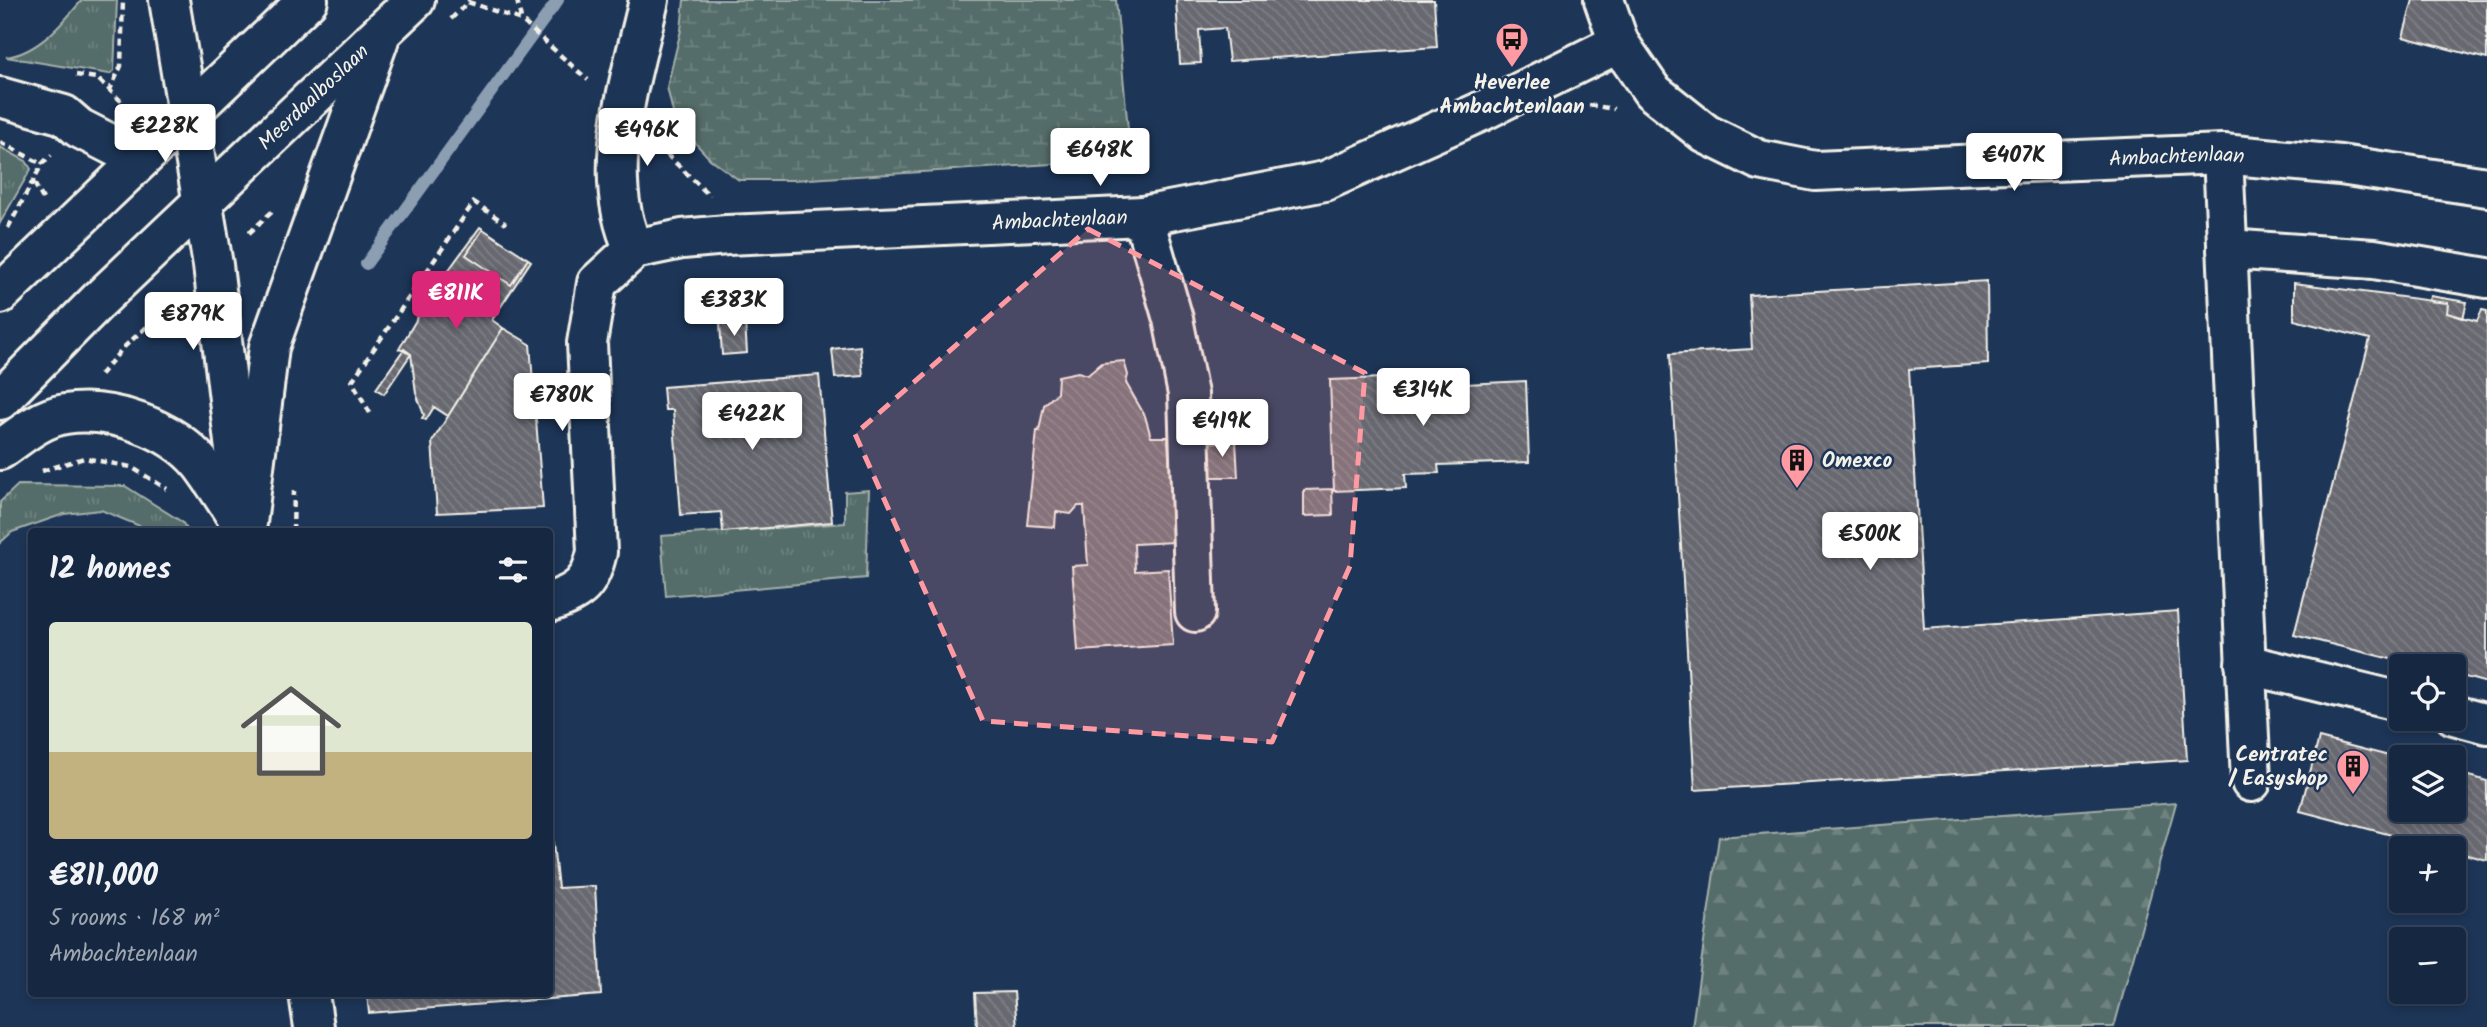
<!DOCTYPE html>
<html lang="en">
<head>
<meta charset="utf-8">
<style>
	:root { --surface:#162841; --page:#23344c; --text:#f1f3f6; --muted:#9ea6b1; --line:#35445a; --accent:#db2777 }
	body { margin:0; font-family:Kalam,sans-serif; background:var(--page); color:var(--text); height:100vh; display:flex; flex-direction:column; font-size:26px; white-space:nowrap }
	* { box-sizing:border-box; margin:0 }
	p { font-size:23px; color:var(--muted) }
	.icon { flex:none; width:38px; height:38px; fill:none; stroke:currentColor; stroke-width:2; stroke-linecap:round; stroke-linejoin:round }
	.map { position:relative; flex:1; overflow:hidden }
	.drawer { position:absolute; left:28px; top:528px; width:525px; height:469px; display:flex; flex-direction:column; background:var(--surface); border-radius:7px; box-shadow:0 4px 10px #0003,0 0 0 2px var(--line) }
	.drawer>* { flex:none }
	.tools { position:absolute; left:2389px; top:654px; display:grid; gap:14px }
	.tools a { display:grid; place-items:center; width:77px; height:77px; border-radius:7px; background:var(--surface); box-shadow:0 4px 10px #0003,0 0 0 2px var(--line); font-size:35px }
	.price { position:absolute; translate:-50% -60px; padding:0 16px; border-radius:7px; background:#fff; color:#222; font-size:23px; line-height:46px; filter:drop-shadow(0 2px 4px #0008) }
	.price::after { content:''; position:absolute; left:50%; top:42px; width:21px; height:16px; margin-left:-10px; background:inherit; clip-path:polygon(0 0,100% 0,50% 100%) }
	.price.on { background:var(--accent); color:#fff }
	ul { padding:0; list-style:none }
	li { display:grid; align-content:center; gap:14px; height:371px; padding:0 21px }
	li span { display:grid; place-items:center; height:217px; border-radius:7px; color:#555 }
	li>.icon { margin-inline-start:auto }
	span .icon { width:126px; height:126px; fill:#fffc; stroke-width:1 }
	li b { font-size:30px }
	h2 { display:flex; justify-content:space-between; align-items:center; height:84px; padding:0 21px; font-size:30px }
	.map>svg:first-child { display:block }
</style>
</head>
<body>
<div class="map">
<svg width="2487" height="1027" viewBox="0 0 2487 1027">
	<defs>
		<pattern id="grass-tufts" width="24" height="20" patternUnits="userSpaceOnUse" patternTransform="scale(1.75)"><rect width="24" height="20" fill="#556d6a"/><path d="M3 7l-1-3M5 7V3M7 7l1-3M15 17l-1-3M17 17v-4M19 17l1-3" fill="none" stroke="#6e827f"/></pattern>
		<pattern id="forest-firs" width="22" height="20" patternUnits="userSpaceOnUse" patternTransform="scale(1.75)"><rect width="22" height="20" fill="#556d6a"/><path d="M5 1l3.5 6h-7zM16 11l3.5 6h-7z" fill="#6e827f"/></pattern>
		<pattern id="wetland-marsh" width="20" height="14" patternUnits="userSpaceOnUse" patternTransform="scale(1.75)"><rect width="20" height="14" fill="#556d6a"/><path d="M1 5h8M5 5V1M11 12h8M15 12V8" fill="none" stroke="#6e827f"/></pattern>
		<pattern id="building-back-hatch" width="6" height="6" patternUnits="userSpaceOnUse" patternTransform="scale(1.75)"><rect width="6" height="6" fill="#686871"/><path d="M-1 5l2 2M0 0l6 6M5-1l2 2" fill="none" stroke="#7e7e85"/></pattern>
	</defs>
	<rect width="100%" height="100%" fill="#1d3557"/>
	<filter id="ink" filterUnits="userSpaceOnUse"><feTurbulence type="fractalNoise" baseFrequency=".0143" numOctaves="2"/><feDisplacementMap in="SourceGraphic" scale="14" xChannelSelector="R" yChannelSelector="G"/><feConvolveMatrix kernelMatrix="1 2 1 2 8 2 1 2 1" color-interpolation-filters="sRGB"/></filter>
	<g filter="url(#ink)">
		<path fill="url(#grass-tufts)" stroke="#a4afa9" stroke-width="2" d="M82,0H117L114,71L109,74L6,57C38,53 63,23 82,0Z
			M0,147L26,161L31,169L0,223Z
			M18,485L125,486L182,522L189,532H154L101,510L64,514L12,532L0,543V502Z
			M869,490L866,578L666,596L661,536L845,523V492Z"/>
		<path fill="url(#forest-firs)" stroke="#a4afa9" stroke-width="2" d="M2176,803L2114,1027H1692L1719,837Z"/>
		<path fill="url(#wetland-marsh)" stroke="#a4afa9" stroke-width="2" d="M684,0H1116L1130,151L1100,161L793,180H739L710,159L675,121L667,87L681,30Z"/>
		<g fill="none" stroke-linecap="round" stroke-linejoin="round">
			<path stroke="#8c9eb1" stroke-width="12" d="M366,264L558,0"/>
		</g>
		<path fill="url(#building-back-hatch)" stroke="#f4f1e8" stroke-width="2" d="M1176,0H1434L1437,47L1229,61L1225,28L1199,30L1201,63L1180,64Z
			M2413,0H2487V59L2403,37Z
			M480,227L483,229L466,255L511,285L528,259L531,261L492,320L503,328L448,416L434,407L426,420L422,418L424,415L416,393L411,354L399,349L432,293Z
			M483,229L528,259L511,285L466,255Z
			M1987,281L1988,364L1909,369L1924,629L2178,611L2187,760L1695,790L1670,354L1752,349L1749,295Z
			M2294,283L2448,303L2447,313L2477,321L2482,310L2487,311V683L2454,674V667H2423L2294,635L2370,339L2294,320Z
			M2430,296L2467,302L2463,318L2447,313L2448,303L2429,301Z
			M745,321L747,353L722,355L720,323Z
			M503,328L530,344L543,508L437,513L432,442Z
			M860,346L863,376L835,378L832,349Z
			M404,349L411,354L384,394L376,389Z
			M1124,361L1128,375L1126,383L1145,416L1151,437H1168L1174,542L1134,544L1135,571L1168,569L1173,645L1078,651L1072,566L1088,565L1084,506H1078L1071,514L1056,512L1055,527L1027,525L1037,431H1039L1044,405L1057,393L1058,376L1078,372L1088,375L1102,363Z
			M819,375L832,522L723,532L721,512L681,515L673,410H665L663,387Z
			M1465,375V384L1526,381L1529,462L1438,465L1439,473L1405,474L1406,488L1334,491L1330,380Z
			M1236,441L1238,477H1208L1206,443Z
			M1332,489L1333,515L1304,516V490Z
			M2319,738L2401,759V810H2454V772L2487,781V860L2300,811Z
			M550,817L558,888L595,886L601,995L369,1013L367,994H550Z
			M1014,992L1017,1027H977L975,993Z"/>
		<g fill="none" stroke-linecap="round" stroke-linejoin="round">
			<defs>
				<g id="minor">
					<path d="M169,0L213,265L242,509"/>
					<path id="s1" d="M1604,0L1619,43L1652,91L1706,134L1759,160L1815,171L2223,154L2340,165L2487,187"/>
					<path d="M0,97L64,115L79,128L122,150L173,123"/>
					<path d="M2223,154L2251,782"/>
					<path d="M1143,216L1173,319L1188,394L1195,612"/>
					<path d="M634,249C597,173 632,77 649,0"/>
					<path d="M2227,249L2374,259L2487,278"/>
					<path id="s2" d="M550,602C581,592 590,583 597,552L587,343L597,283L634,249L682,239L727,235L1143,216L1325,181L1480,112L1619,43"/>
					<path d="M2245,664L2401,702"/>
					<path d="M2454,715L2487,724"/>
					<path d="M309,994L314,1027"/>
				</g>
				<g id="highway">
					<path d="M0,294L308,0"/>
					<path id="s3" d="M0,400L98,301L415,0"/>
					<path d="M0,450C20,436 40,418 65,414C111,407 172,428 201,464C217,485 231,509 246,531"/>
					<path d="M246,531L269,347L379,39"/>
				</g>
			</defs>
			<use href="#minor" stroke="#f4f1e8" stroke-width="44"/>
			<use href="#highway" stroke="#f4f1e8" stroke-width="44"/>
			<path stroke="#f4f1e8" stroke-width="4.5" stroke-dasharray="7 5" stroke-linecap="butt" d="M517,0L521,19
				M468,2L521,20L588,80
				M451,19L470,0
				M76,75L97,78L121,101
				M109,92L121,66L123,0
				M1589,105L1614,109
				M0,142L42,164
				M658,146L710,196
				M34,183L43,199
				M8,228L42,164L51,155
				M249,233L274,210
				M100,375L123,348L178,298
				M370,413L352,381L474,202L506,224
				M42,471L84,458L131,467L167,489
				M293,532L294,491"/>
			<use href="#minor" stroke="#1d3557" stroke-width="38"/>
			<use href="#highway" stroke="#1d3557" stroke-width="38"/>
		</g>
	</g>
	<path fill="#ff9aa2" fill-opacity="0.2" stroke="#ff9aa2" stroke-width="5" stroke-dasharray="14 9" stroke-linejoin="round" d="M1088,229L1365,373L1350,566L1272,742L983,721L855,434Z"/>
	<defs>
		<symbol id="bus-pin" viewBox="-11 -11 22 30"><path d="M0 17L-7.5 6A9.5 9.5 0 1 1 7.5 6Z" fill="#ff9aa2" stroke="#1d3557"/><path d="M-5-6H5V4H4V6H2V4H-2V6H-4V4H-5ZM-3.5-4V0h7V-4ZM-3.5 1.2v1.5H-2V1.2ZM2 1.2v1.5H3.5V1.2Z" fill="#111"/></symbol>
		<symbol id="building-pin" viewBox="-11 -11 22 30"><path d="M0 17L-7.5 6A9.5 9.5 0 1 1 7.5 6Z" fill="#ff9aa2" stroke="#1d3557"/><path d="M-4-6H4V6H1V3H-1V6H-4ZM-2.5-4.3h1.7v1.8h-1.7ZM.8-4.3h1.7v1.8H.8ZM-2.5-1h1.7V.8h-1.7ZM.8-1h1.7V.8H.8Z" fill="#111"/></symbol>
	</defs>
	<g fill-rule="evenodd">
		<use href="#bus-pin" x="1493" y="20" width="38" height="52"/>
		<use href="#building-pin" x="1778" y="441" width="38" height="52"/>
		<use href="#building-pin" x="2334" y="747" width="38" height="52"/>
	</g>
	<g text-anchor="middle" stroke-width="5" stroke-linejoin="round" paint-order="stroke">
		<g font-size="21" font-weight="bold" fill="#f4f1e8" stroke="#1d3557">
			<text x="1512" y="89">Heverlee<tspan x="1512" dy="24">Ambachtenlaan</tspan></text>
			<text x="1822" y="467" text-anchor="start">Omexco</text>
			<text x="2328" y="761" text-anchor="end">Centratec<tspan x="2328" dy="24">/ Easyshop</tspan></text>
		</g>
		<g font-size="21" fill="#f4f1e8" stroke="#1d3557">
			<text dy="7" stroke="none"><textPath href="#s3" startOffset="436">Meerdaalboslaan</textPath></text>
			<text dy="7" stroke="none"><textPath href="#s1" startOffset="651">Ambachtenlaan</textPath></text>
			<text dy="7" stroke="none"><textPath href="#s2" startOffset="821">Ambachtenlaan</textPath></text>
		</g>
	</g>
</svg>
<div class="tools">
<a><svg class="icon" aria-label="locate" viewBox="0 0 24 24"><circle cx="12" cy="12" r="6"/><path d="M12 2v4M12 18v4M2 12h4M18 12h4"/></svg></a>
<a><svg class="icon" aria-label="layers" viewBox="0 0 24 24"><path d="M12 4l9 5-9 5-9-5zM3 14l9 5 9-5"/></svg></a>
<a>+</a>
<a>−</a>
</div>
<b class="price" style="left:165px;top:164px">€228K</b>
<b class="price" style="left:647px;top:168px">€496K</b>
<b class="price" style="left:1100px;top:188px">€648K</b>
<b class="price" style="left:2014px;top:193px">€407K</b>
<b class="price on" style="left:456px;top:331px">€811K</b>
<b class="price" style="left:734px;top:338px">€383K</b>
<b class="price" style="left:193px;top:352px">€879K</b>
<b class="price" style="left:1423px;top:428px">€314K</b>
<b class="price" style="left:562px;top:433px">€780K</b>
<b class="price" style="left:752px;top:452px">€422K</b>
<b class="price" style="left:1222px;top:459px">€419K</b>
<b class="price" style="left:1870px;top:572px">€500K</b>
<section class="drawer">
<h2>12 homes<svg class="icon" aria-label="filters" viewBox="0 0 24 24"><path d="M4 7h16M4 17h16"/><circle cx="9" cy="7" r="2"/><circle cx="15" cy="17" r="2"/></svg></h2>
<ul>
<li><span style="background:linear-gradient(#dfe7d0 60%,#c2b280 0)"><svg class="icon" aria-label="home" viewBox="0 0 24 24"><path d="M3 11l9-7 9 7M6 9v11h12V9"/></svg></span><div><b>€811,000</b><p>5 rooms · 168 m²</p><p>Ambachtenlaan</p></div></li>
</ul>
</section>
</div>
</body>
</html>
